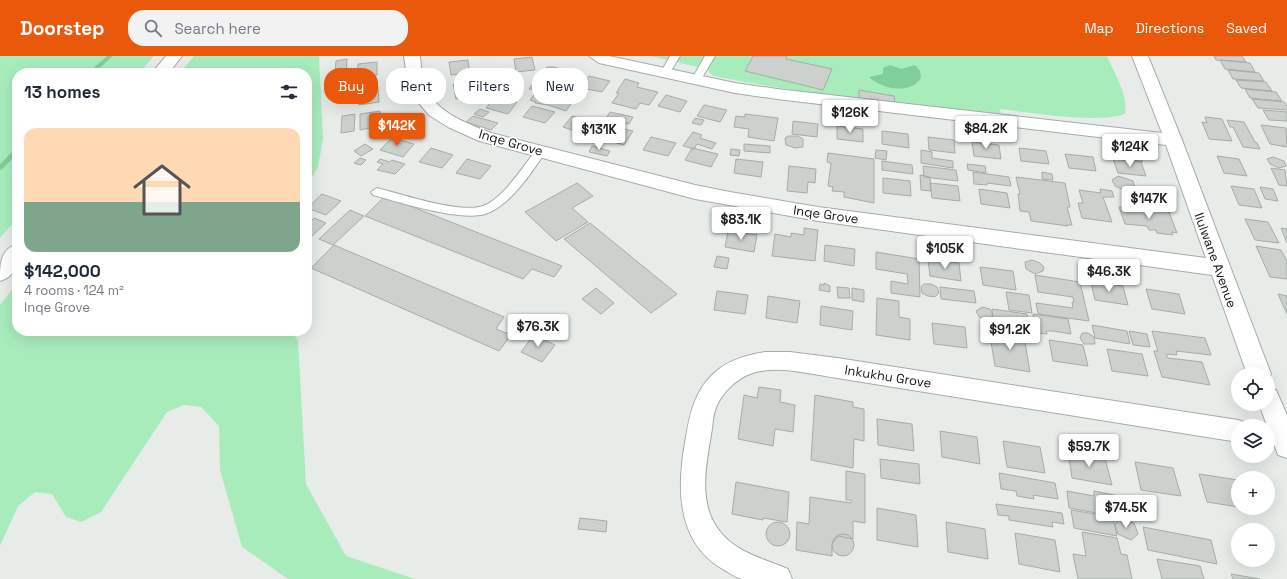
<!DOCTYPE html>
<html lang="en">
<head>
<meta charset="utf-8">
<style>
	:root { --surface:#fff; --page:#f2f2f3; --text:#1f2937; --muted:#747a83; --accent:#ea580c }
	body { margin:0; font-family:"Space Grotesk",sans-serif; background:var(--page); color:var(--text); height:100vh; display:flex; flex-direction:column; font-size:15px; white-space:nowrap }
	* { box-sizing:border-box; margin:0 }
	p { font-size:13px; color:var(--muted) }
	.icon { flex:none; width:22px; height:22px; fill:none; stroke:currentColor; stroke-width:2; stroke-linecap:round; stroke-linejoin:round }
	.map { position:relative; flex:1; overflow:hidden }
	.details { position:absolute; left:12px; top:12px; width:300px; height:268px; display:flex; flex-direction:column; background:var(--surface); border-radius:16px; box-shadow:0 4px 16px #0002 }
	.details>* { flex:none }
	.banner { position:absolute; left:324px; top:12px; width:380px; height:36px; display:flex; gap:8px }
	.controls { position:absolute; left:1231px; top:311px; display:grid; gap:8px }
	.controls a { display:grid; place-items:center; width:44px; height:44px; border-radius:50%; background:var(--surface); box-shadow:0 4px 16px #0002; font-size:20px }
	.price { position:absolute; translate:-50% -34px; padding:0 9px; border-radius:4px; background:#fff; color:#222; font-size:13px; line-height:26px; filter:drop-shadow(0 1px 2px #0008) }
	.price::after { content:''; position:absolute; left:50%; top:24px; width:12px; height:9px; margin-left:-6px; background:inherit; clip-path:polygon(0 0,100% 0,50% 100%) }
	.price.on { background:var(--accent); color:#fff }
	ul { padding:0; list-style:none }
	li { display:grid; align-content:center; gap:8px; height:212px; padding:0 12px }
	li span { display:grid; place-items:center; height:124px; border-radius:12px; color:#555 }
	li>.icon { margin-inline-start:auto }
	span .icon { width:72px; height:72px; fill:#fffc; stroke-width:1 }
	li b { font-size:17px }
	h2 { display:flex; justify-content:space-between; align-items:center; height:48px; padding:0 12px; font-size:17px }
	.chip { padding:0 14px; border-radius:16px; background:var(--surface); box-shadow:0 4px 16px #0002; font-size:14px; line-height:36px }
	.chip.on { background:var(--accent); color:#fff }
	header { display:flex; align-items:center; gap:24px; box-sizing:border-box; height:56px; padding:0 20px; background:var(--accent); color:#fff }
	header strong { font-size:19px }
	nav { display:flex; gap:22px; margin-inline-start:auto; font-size:14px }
	.search { width:280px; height:36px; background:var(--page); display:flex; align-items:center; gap:10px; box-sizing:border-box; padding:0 14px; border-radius:16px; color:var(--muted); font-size:15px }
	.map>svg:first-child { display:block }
</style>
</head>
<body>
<header>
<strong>Doorstep</strong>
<div class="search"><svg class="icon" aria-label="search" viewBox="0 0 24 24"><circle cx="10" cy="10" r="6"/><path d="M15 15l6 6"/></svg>Search here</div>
<nav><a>Map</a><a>Directions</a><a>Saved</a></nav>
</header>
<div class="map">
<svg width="1287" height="523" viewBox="0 0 1287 523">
	<rect width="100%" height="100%" fill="#e7ece9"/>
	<path fill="#a8ecbc" d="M0,0H154L139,17H17V162L0,182Z
		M194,0H319L323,83L318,111L307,130V17H180Z
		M650,0H1107C1114,17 1129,39 1125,58C1095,68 1033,57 1000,53L1001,58C904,48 808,39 713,20L707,13Z
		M17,227V275H292L298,285L306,428L346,500L415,523H288L242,491L220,414L219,370L201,351L184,349L167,356L101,456L81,466L66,461L52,438L35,436L18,450L0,490V249Z"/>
	<path fill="#80cf99" d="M890,9L901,13L915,9L920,15L921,22C911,39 881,33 869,21L883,18V12Z"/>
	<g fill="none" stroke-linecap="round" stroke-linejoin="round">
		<path fill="#80cf99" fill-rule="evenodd" d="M107,0H113L94,17H88Z
			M17,92V98L2,113L0,114V108L15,93Z"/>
	</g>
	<path fill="#ccd1cd" stroke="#a7aca8" d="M753,0H787L786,3L832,13L823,34L745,15Z
		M1214,0H1242L1246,6L1216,4Z
		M532,1L535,14L516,16L514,3Z
		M347,3L346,21H351V26L334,28L336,5Z
		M468,4L470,17L451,19L449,6Z
		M1220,4L1250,7L1255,16L1225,13Z
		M377,6V19L357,21L358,8Z
		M547,11H553L574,16L566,27L544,22L548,17L542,16Z
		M1228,14L1259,17L1264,25L1233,23Z
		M491,18L494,25L478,28L477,25L473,26L471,22Z
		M589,20L610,25L602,36L581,32Z
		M625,23L639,27L637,31L658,36L649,49L640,47L636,53L612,47L619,37H616Z
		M536,24L564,31L559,38L548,36L550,33L547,32L545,35L529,33Z
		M1236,24L1266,26L1272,35L1241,32Z
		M471,25L473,27L476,40L456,43L453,28Z
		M499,29L510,31L505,38L494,36Z
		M378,31L379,46L359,49V34Z
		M1245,33L1276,36L1282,45L1250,42Z
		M859,34L894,40L895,46L859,42Z
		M536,36L573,45L566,55L548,49L535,47L536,46L530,44Z
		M666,39L687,45L680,56L658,50Z
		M496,40L517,46L508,58L486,52Z
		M1252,43L1284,46L1287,50V54L1258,52Z
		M704,49L727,54L720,66L697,60Z
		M532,50L555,56L545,67L523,61Z
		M480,53L489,56L483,61L474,58Z
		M1263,54L1287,56V65L1269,64Z
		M380,55L381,70L360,74V58Z
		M610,56L633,61L629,68L619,66L617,69L604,66Z
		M355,58L354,75L341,77L342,60Z
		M745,58L778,62L774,85L748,81L749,73L734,71L736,60L745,61Z
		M473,60L498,67L491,74L466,66Z
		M572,60L594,66L585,78L563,71Z
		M1205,61L1222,63L1232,85L1209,83L1202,66L1207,67Z
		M695,62L704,64L701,69L692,67Z
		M1227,64L1244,66L1255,86L1257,87L1260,93L1243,91L1233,71H1230Z
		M793,65L818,68L817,81L792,78Z
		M1261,69L1286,72L1287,91L1270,88Z
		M610,70L633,75L624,89L602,83Z
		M837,70L863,73V86L837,83Z
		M882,75L908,78L909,92L882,88Z
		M693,76L702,79L700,82L716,87L712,93L697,88L694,93L683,90Z
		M788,80H798L803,83V91L795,92L786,89L785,82Z
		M651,81L676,87L668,100L643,94Z
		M928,81L954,84L955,97L929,94Z
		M392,82L414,88L403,101L380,94Z
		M972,86L999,89L1001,103L974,100Z
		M365,88L373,93L361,100L354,95Z
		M744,88L770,90V97L744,95Z
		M592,90L610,95L607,100L589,96Z
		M431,92L453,99L442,112L419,106Z
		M692,92L718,98L711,111L685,104Z
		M1019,92L1046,95L1049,108L1021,105Z
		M1115,92L1142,97V106L1116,100Z
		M731,93L740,94L739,100L730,99Z
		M876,94L887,95L886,104L875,102Z
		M921,94L932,96V102L953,105V112L921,107Z
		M828,97L874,103V147L844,141V136L832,135L833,131L828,130L831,107L827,106Z
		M1065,98L1093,101L1096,115L1069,112Z
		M1217,100L1239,103L1247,120L1224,117Z
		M1273,101L1284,105L1286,110L1279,112L1270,108L1267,103Z
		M360,102L366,104L361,109L354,107Z
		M380,103L390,106L392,104L405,108L395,118L377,114L383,108L377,106Z
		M467,103L491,110L480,123L456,117Z
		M736,103L763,106L761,121L734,117Z
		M1113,103L1141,106L1146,120L1118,117Z
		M882,105L912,109L913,118L882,114Z
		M967,108L985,110L986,117L968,114Z
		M789,110L816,113L815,127L808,126L807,137L787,135Z
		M923,110L956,114L958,125L924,121Z
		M1271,112L1285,114L1287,130L1279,129Z
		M973,116L1009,121L1011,130L987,127V129L974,128Z
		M1042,116L1052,118L1053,124L1042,123Z
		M920,119L930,121L931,135L921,134Z
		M1118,120L1133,125L1135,132L1126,135L1115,130L1112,124Z
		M1016,121L1065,127L1070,151H1067L1072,169H1067L1068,170L1031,165L1029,156L1020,155L1018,138H1020Z
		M883,122L910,125L911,140L883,137Z
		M577,127L593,140L572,152L588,166L556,185L525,156Z
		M930,127L958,130L960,145L932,142Z
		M1231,130L1254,133L1262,152L1239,149Z
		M1260,131L1273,133L1278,145L1265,143Z
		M979,133L1007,137L1010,152L981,148Z
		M1100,133L1112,135L1114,141H1103L1112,166L1082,162L1078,147H1083L1079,134L1101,137Z
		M1130,136L1137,137L1143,141L1145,146L1141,149L1133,148L1127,144L1126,139Z
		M322,138L341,145L326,159L307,152Z
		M385,140L562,210L554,221L532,213L523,223L365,160Z
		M1119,151L1169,156L1177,177L1172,176L1173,179L1157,177L1156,174H1149L1147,170L1125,168Z
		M350,154L364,160L333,189L319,183Z
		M314,162L326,167L309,183L307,182V169Z
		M1245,163L1268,166L1279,187L1255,184Z
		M590,167L677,238L651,257L564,183Z
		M804,172L818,174L815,205L772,200L775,178L791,181V177L804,179Z
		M1281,172L1287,173V187Z
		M728,175L757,179L754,196L725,191Z
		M334,189L504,261L496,273L511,279L499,295L311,212Z
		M825,189L855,193L854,210L824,205Z
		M1256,190L1281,194L1287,205V223L1270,221Z
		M876,196L919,203L920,241L891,237V225L908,228L907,218L876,213Z
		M717,200L729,202L727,213L714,211Z
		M928,203L959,207L961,225L930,220Z
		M1032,204L1040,207L1044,211L1043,215L1035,218L1026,213L1025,206Z
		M980,211L1013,215L1016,234L983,229Z
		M1035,219L1080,226L1089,265L1038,258L1036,247L1073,252L1072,246H1074L1073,241L1038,236Z
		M1091,226L1123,230L1128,249L1095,244Z
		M824,227L830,230V236L819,234L820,228L824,229Z
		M924,228H931L937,231L939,237L935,241L928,240L922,237L921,231Z
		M837,231L849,232L850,242H838Z
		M940,231L974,235L976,247L941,243Z
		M596,232L614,247L601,258L582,243Z
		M852,232L864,234V246L852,244Z
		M1146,233L1179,238L1185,258L1152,253Z
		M717,235L748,239L745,258L714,254Z
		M1006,236L1029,239L1032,257L1009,254Z
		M1278,238L1287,240V258Z
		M768,240L800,245L797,267L766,262Z
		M877,242L899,245V261L910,263V284L876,279Z
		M821,250L853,255L852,274L820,269Z
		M982,251L990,253L993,259L989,264L979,261L976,255Z
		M992,253L1027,258L1029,271L993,266Z
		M1033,258L1068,263L1071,278L1053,275H1046L1047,278L1036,277Z
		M932,267L965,271L967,292L934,288Z
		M1092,269L1127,275L1130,288L1095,282Z
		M989,274L1024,280L1030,316L995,310Z
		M1129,275L1147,278L1150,291L1133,289Z
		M1152,275L1205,282L1211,299L1176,295L1177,299L1166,298L1168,302L1202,306L1210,329L1162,321L1154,295H1158Z
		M1082,277H1088L1094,281L1095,288H1084L1080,282Z
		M534,279L555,289L542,306L521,296Z
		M1049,284L1083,289L1088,310L1053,305Z
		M1107,293L1142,298L1148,320L1112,315Z
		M759,331L781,334L780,346L795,349L793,376L775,373L773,390L738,383L744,339L757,342Z
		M815,339L853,346V351L864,353V385L854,383L853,412L811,404Z
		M877,363L912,368L914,395L878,389Z
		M940,375L977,381L980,408L942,401Z
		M1003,385L1040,391L1045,417L1007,411Z
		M1068,395L1105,402L1112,429L1072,422Z
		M880,403L919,408L920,428L881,422Z
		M1135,406L1173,412L1181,440L1141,434Z
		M846,415L865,418V467L853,465V483L838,480L832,488V500L796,494L797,466L809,468L810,441L851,447V444H846Z
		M999,417L1055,427L1058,443L1033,439L1034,443L1017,440L1016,435L1001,433Z
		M1199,418L1238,424V451L1207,446Z
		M736,426L789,436L787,466L763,462V464L732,458Z
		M1067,435L1094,440V435L1114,439L1115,444L1131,447L1134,464L1069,452Z
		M996,448L1062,457L1064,468L1052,466L1053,471L1009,464V460L998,459Z
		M877,452L916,459L918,491L877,484Z
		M1071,454L1113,461L1117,480L1074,472Z
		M580,462L607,465L606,476L578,473Z
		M1121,462L1134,467L1138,478L1131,484L1118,478L1115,468Z
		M766 478a12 12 0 1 1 24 0a12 12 0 1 1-24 0Z
		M946,466L985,473L988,503L948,496Z
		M1143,471L1211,484L1217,508L1148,494Z
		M1082,476L1117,482L1121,498L1127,499L1132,523H1078L1073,498L1086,500Z
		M1015,477L1055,484L1060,516L1019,508Z
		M832 489a11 11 0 1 1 22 0a11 11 0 1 1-22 0Z
		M1157,503L1200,510L1204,523H1162Z
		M1231,518L1260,523H1233Z"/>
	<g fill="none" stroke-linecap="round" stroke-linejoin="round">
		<defs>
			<path id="service" d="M670,0H680L669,18H663L661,16Z
				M705,0H715L700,25H694L692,23Z
				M541,91L546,95C533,115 511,148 488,157C463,167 399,146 373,139L371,136L377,132C401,138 460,158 483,150C503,143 524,109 537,93Z"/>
			<path id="minor" d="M404,0H420C421,9 421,19 424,28C434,56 466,67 491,77L695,129L730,136L818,151L1206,202L1166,89L777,43L735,37L599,7L589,0H609L735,27L777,33L1162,77L1132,0H1148L1182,84L1271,318L1268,323V318H1247L1212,219L818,165L695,143L479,85L448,71L429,59L412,39L408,28Z
				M765,296H790L837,302L1238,364L1247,367L1248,370H1238V386L837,322C810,318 776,308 750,318C736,323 721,338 716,352C713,358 713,366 712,373C707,404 697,445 718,473C734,496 764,503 788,513L792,523C777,523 759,523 743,523C736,522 728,516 721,512C675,484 677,428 686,381C690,358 694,338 711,320C725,305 745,299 765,296Z
				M1268,331L1276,334L1287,359V402L1278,399L1259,348H1268Z"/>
			<path id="tertiary" d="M166,0H182L169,17H152Z
				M17,188C17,205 19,219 0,225C0,208 0,194 17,188Z"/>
		</defs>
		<use href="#service" stroke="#a7aba8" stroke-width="2"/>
		<use href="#minor" stroke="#a7aba8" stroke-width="2"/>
		<use href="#tertiary" stroke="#a7aba8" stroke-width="2"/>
		<use href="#service" fill="#fff" fill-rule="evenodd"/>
		<use href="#minor" fill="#fff" fill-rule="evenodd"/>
		<use href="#tertiary" fill="#fff" fill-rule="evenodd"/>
	</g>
	<g text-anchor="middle" stroke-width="3.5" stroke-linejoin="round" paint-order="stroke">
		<g font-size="13" fill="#161716" stroke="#fff">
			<text transform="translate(511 86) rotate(16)" y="5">Inqe Grove</text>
			<text transform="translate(826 158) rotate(8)" y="5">Inqe Grove</text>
			<text transform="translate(1216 204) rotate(70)" y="5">Ilulwane Avenue</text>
			<text transform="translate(888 320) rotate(9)" y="5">Inkukhu Grove</text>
		</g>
	</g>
</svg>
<div class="controls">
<a><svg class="icon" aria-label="locate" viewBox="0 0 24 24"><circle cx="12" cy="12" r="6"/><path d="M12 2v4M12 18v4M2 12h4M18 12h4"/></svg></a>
<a><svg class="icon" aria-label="layers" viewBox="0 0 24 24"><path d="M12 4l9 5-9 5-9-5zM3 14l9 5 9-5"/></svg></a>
<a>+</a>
<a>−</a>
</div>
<b class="price" style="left:850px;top:78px">$126K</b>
<b class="price on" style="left:397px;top:91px">$142K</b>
<b class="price" style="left:986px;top:94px">$84.2K</b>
<b class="price" style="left:599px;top:95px">$131K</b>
<b class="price" style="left:1130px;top:112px">$124K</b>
<b class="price" style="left:1149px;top:164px">$147K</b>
<b class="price" style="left:741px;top:185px">$83.1K</b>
<b class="price" style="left:945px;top:214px">$105K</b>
<b class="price" style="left:1109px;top:237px">$46.3K</b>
<b class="price" style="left:538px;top:292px">$76.3K</b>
<b class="price" style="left:1010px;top:295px">$91.2K</b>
<b class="price" style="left:1089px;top:412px">$59.7K</b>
<b class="price" style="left:1126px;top:473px">$74.5K</b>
<div class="banner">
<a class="chip on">Buy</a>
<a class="chip">Rent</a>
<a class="chip">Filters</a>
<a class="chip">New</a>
</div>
<section class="details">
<h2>13 homes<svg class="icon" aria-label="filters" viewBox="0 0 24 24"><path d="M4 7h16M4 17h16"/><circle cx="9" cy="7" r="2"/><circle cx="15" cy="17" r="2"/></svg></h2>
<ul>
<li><span style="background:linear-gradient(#ffd9b3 60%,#7fa58c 0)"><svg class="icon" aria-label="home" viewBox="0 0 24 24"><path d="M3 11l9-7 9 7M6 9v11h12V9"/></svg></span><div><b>$142,000</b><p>4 rooms · 124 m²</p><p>Inqe Grove</p></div></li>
</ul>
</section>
</div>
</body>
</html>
